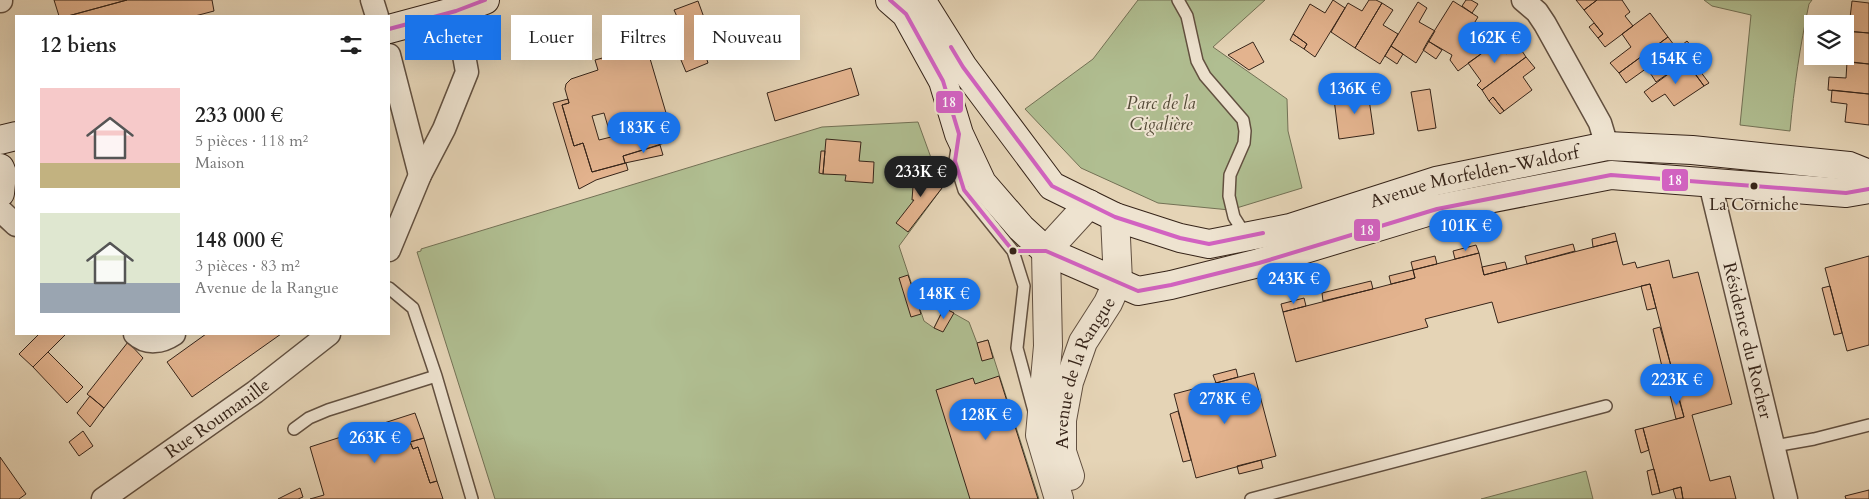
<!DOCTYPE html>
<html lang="fr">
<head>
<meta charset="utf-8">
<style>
	:root { --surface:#fff; --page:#f6f6f6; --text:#222; --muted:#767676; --accent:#1a73e8 }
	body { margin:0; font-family:Cardo,serif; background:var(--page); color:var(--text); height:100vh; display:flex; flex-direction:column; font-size:19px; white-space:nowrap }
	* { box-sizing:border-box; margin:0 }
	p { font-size:16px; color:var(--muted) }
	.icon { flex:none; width:28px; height:28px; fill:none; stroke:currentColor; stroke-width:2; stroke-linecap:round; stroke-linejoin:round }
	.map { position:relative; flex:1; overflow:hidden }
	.panel { position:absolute; left:15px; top:15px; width:375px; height:320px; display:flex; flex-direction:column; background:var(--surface); border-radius:0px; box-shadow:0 5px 20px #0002 }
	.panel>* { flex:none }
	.top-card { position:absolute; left:405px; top:15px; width:475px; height:45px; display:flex; gap:10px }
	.tools { position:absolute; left:1804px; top:15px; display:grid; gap:10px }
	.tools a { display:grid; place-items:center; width:50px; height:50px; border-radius:0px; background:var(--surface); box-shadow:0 5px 20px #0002; font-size:25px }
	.price { position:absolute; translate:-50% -42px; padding:0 11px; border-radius:18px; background:var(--accent); color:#fff; font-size:16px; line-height:32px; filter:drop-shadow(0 1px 2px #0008) }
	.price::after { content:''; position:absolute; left:50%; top:30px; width:15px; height:11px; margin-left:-8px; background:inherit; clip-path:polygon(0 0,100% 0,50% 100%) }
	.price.on { background:#222; color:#fff }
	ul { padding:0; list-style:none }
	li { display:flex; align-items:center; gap:15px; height:125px; padding:0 25px }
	li span { display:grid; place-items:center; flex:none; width:140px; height:100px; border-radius:0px; color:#555 }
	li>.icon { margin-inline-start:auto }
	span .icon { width:60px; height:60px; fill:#fffc; stroke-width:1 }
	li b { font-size:21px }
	h2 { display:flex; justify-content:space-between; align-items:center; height:60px; padding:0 25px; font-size:21px }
	.chip { padding:0 18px; border-radius:0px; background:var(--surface); box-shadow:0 5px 20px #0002; font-size:18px; line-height:45px }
	.chip.on { background:var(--accent); color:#fff }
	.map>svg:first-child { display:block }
</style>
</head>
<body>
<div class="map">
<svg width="1869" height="499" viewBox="0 0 1869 499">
	<rect width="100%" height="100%" fill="#e5d4b6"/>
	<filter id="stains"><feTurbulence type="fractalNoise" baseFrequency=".004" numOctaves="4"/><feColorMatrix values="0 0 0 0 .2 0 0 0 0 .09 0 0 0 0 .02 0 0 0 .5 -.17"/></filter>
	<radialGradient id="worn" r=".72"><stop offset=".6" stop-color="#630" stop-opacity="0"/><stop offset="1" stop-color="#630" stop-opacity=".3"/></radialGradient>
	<path fill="#b0be91" stroke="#737155" d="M1138,0H1265L1213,47L1287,99L1288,131L1302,188L1230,210L1158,203L1081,168L1025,109L1093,59Z
		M1704,0H1812L1809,4C1800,46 1794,87 1790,131L1740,125L1751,15L1712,6Z
		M918,122L942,188L899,246L924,321L934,328L944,308L969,322L977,343L988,340L1039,499H495L417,252L421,251V249L822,127Z
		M1586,471L1593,499H1481Z"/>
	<path fill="#e3b38e" stroke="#362419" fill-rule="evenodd" d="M54,0H127L68,16H59Z
		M127,0H212L214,11L195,16H68Z
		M1333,0L1345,8L1315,57L1304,49L1307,44L1293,34L1310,4L1325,13Z
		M1369,0H1376L1382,3L1355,48L1331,32L1348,3L1362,11Z
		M1466,0H1471L1478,4L1472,13L1462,6Z
		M1576,0H1597L1584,10Z
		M1597,0H1622L1630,12L1625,16L1633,26L1605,47L1598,38L1603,34L1584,10Z
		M698,1L706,23L718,18L726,42L704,51L708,63L686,72L676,48L664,53L655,30L679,21L674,10Z
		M1453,1L1478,17L1470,30L1485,51L1458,71L1450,60L1452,55L1428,41Z
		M1852,1L1869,3V33L1845,31V24H1834L1835,16L1850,18Z
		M1418,2L1427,8L1419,22L1435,31L1416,63L1391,46Z
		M1382,3L1393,10L1383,25L1398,34L1380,64L1355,48Z
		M1650,13L1668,37L1619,73L1610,63L1631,47L1622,34Z
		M1594,23L1603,34L1598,38L1589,27Z
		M1845,31L1869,33V64L1852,62L1853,46L1845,45Z
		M1293,34L1307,44L1304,49L1290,40Z
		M1668,37L1686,61L1656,82L1647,68L1626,83L1619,73Z
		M1428,41L1442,50L1436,59L1423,50Z
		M1687,41L1697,53L1686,61L1677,49Z
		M1253,42L1264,62L1249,70L1228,55Z
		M1498,42L1506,54L1518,45L1526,57L1482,90L1477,85L1481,81L1468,63Z
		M646,45L674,140L623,156L625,163L592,172L583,143L574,146L562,105L569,103L565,89L566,84L571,79L598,70L595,60L606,57L607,55H612ZM604,113L611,137L599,140L592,116Z
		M1391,46L1403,54L1397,64L1385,56Z
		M1526,57L1535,68L1523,77L1532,90L1504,111L1493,97L1489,101L1482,90Z
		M1686,61L1704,86L1674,106L1665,94L1652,102L1644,92Z
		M1847,62L1869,64V94L1828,90L1829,77L1846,78Z
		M1697,67L1709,83L1704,86L1692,70Z
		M851,68L859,95L775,121L767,93Z
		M1430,89L1436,128L1418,131L1411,92Z
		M1380,90L1381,98L1369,99L1374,134L1339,139L1334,99L1369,94V92Z
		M1832,90L1869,94V125L1845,122L1847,104L1831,102Z
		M1493,97L1504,111L1500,114L1489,101Z
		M568,99L569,103L562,105L574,146L583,143L592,172L626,163L628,170L596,180L579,189L553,103Z
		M826,139L861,142L859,161L874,162L873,183L845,181L846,175L823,174Z
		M660,145L663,155L625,163L623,156Z
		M821,151H825L823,174L819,173Z
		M914,172H937L942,188L908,232L896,223L914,200H912Z
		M1615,233L1617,241L1593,247L1592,239Z
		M1617,241L1623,265L1635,262L1637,268L1669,260L1673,278L1698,272L1732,404L1692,415L1710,481L1730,476L1736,499H1683L1681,487L1660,493L1643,428L1684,417L1650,284L1498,323L1492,302L1425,319L1428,327L1296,362L1283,312L1415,278L1413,270L1479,253L1484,275Z
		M1573,244L1575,251L1527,264L1525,256Z
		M1476,245L1479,253L1455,259L1453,251Z
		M1435,256L1437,264L1413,270L1411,262Z
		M1869,256V345L1847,351L1825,268Z
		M1505,262L1507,269L1484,275L1482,267Z
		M1413,270L1415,278L1391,284L1389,276Z
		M908,275L921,314L911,317L899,278Z
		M1371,281L1373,289L1323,301L1322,293Z
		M1650,284L1656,308L1647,310L1641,286Z
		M1830,286L1842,333L1834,335L1822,288Z
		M1304,298L1306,306L1283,312L1281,304Z
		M944,308L954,313L943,332L934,328Z
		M1660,327L1673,373L1664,375L1653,329Z
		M39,334H66L33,367L19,354Z
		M206,334H281L192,397L167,362Z
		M988,340L993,358L982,361L977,343Z
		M128,342L143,358L104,408L87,394Z
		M48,352L83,387L67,403L33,367Z
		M1236,369L1238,377L1216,383L1213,375Z
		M1254,373L1276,456L1196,478L1174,394Z
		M999,376L1038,499H970L936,390L973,378L975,384Z
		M1677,393L1684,417L1676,419L1670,395Z
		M90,396L104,408L90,427L77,413Z
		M1178,411L1191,460L1183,462L1170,414Z
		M415,413L424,438L410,442L413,449L418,447L430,483L437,481L443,499H310L324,495L310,447Z
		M1643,428L1649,450L1641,453L1635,430Z
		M83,431L93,446L79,456L69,442Z
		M424,438L437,481L430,483L418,447L413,449L410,442Z
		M0,457L26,494L19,499H0Z
		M1261,460L1263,468L1239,474L1237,466Z
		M1654,469L1660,493L1652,495L1647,471Z
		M1681,487L1683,499H1676L1673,489Z
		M300,488L303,497L298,499H278Z
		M1869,490V499H1846L1845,496Z"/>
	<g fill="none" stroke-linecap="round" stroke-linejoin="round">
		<defs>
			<path id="service" d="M1178,0L1187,16L1197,61L1205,76L1243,120L1245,131L1244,143L1230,175L1229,196L1234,217L1246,236
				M958,143L955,161L964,190L1013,251L1024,286L1017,348L1034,411
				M389,288L413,308L436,376L472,499
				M294,429L309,418L328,410L436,376
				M1774,446L1814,439L1869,425
				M1251,499L1606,406"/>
			<g id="minor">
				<path d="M1,0V1"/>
				<path d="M372,0L377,16"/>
				<path d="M1523,0L1537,12L1545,24L1600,123L1607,146"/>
				<path d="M389,55L420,175"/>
				<path id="s1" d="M1710,183L1786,499"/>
				<path d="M0,210L16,225"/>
				<path d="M389,250L420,175L444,129L467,72L456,11"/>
				<path d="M135,334C147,345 162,342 174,334"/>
				<path id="s2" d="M103,499L255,392L329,334"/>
			</g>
			<g id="tertiary">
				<path id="s3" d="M1070,476L1062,452V420L1069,382L1083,342L1108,303L1118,281L1115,217"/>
				<path d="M1059,499L1040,435L1048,346L1046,251L1089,204"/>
			</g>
			<g id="secondary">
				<path d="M890,0L906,14L943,81L959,134L982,183L1021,228L1046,251L1138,291L1171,285L1259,263L1437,209L1611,175L1846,193L1869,189"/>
				<path id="s4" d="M921,0L963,67L1052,186L1115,217L1180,238L1209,244L1290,228L1436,181L1607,146L1692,150L1849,166L1869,174"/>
				<path d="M389,29L456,11L485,0"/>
				<path d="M0,140L16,136"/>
				<path d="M0,168L2,173L0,193"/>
			</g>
		</defs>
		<use href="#service" stroke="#625040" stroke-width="14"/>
		<use href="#minor" stroke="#625040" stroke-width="25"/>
		<use href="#tertiary" stroke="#625040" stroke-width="30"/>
		<use href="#secondary" stroke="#362419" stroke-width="30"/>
		<use href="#service" stroke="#eee3d0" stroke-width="11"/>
		<use href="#minor" stroke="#eee3d0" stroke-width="22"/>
		<use href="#tertiary" stroke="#eee3d0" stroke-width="28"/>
		<use href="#secondary" stroke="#eee3d0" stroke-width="28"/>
		<defs>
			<path id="bus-1" d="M890,0L906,14L943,81L959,134L955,161L964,190L1013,251H1046L1138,291L1171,285L1259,263L1437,209L1611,175L1846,193L1869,189
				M389,29L456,11L485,0
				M951,47L963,67L1052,186L1115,217L1180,238L1209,244L1263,233"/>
		</defs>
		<use href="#bus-1" stroke="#eee3d0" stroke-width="8"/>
		<use href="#bus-1" stroke="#d262c1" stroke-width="4"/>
	</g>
	<g fill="#362419" stroke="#eee3d0" stroke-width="2">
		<circle cx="1754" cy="186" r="4.5"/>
		<circle cx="1013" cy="251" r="4.5"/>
	</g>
	<g text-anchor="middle" stroke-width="4" stroke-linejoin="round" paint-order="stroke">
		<g font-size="17" fill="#362419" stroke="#eee3d0">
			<text x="1754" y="210">La Corniche</text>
		</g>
		<g font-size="18" font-style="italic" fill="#544a37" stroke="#eee3d0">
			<text x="1161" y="109">Parc de la<tspan x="1161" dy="21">Cigalière</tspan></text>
		</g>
		<g font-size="18" fill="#362419" stroke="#eee3d0">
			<text dy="6" stroke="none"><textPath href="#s4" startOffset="670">Avenue Morfelden-Waldorf</textPath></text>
			<text dy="6" stroke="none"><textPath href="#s1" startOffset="162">Résidence du Rocher</textPath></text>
			<text dy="6" stroke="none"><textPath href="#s3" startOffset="109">Avenue de la Rangue</textPath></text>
			<text dy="6" stroke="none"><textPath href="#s2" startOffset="140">Rue Roumanille</textPath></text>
		</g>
	</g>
	<g stroke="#eee3d0" stroke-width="2">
		<rect x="935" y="90" width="29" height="24" rx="5" fill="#d262c1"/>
		<rect x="1661" y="168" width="28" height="24" rx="5" fill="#d262c1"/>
		<rect x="1353" y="218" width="28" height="24" rx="5" fill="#d262c1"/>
	</g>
	<g font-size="14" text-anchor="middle" font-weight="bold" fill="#fff">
		<text x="949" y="107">18</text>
		<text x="1675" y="185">18</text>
		<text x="1367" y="235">18</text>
	</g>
	<rect width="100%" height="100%" filter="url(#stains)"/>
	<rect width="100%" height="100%" fill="url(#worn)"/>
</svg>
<div class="tools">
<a><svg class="icon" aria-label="layers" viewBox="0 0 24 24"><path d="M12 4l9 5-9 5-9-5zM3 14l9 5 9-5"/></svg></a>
</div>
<b class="price" style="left:1495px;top:64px">162K €</b>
<b class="price" style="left:1676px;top:85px">154K €</b>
<b class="price" style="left:1355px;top:115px">136K €</b>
<b class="price" style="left:644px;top:154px">183K €</b>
<b class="price on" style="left:921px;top:198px">233K €</b>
<b class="price" style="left:1466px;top:252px">101K €</b>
<b class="price" style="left:1294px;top:305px">243K €</b>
<b class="price" style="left:944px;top:320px">148K €</b>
<b class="price" style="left:1677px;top:406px">223K €</b>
<b class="price" style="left:1225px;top:425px">278K €</b>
<b class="price" style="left:986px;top:441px">128K €</b>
<b class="price" style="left:375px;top:464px">263K €</b>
<div class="top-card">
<a class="chip on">Acheter</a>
<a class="chip">Louer</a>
<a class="chip">Filtres</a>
<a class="chip">Nouveau</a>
</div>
<section class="panel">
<h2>12 biens<svg class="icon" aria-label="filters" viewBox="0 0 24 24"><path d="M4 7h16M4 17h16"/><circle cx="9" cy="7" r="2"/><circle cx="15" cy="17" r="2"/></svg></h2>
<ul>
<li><span style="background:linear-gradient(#f6c9c9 75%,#c2b280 0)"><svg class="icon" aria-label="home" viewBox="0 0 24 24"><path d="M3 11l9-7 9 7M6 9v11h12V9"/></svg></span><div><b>233 000 €</b><p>5 pièces · 118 m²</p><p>Maison</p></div></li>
<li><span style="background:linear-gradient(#dfe7d0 70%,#9aa5b1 0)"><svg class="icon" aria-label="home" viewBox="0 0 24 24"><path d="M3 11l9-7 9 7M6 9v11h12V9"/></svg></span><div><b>148 000 €</b><p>3 pièces · 83 m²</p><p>Avenue de la Rangue</p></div></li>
</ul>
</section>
</div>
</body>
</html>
